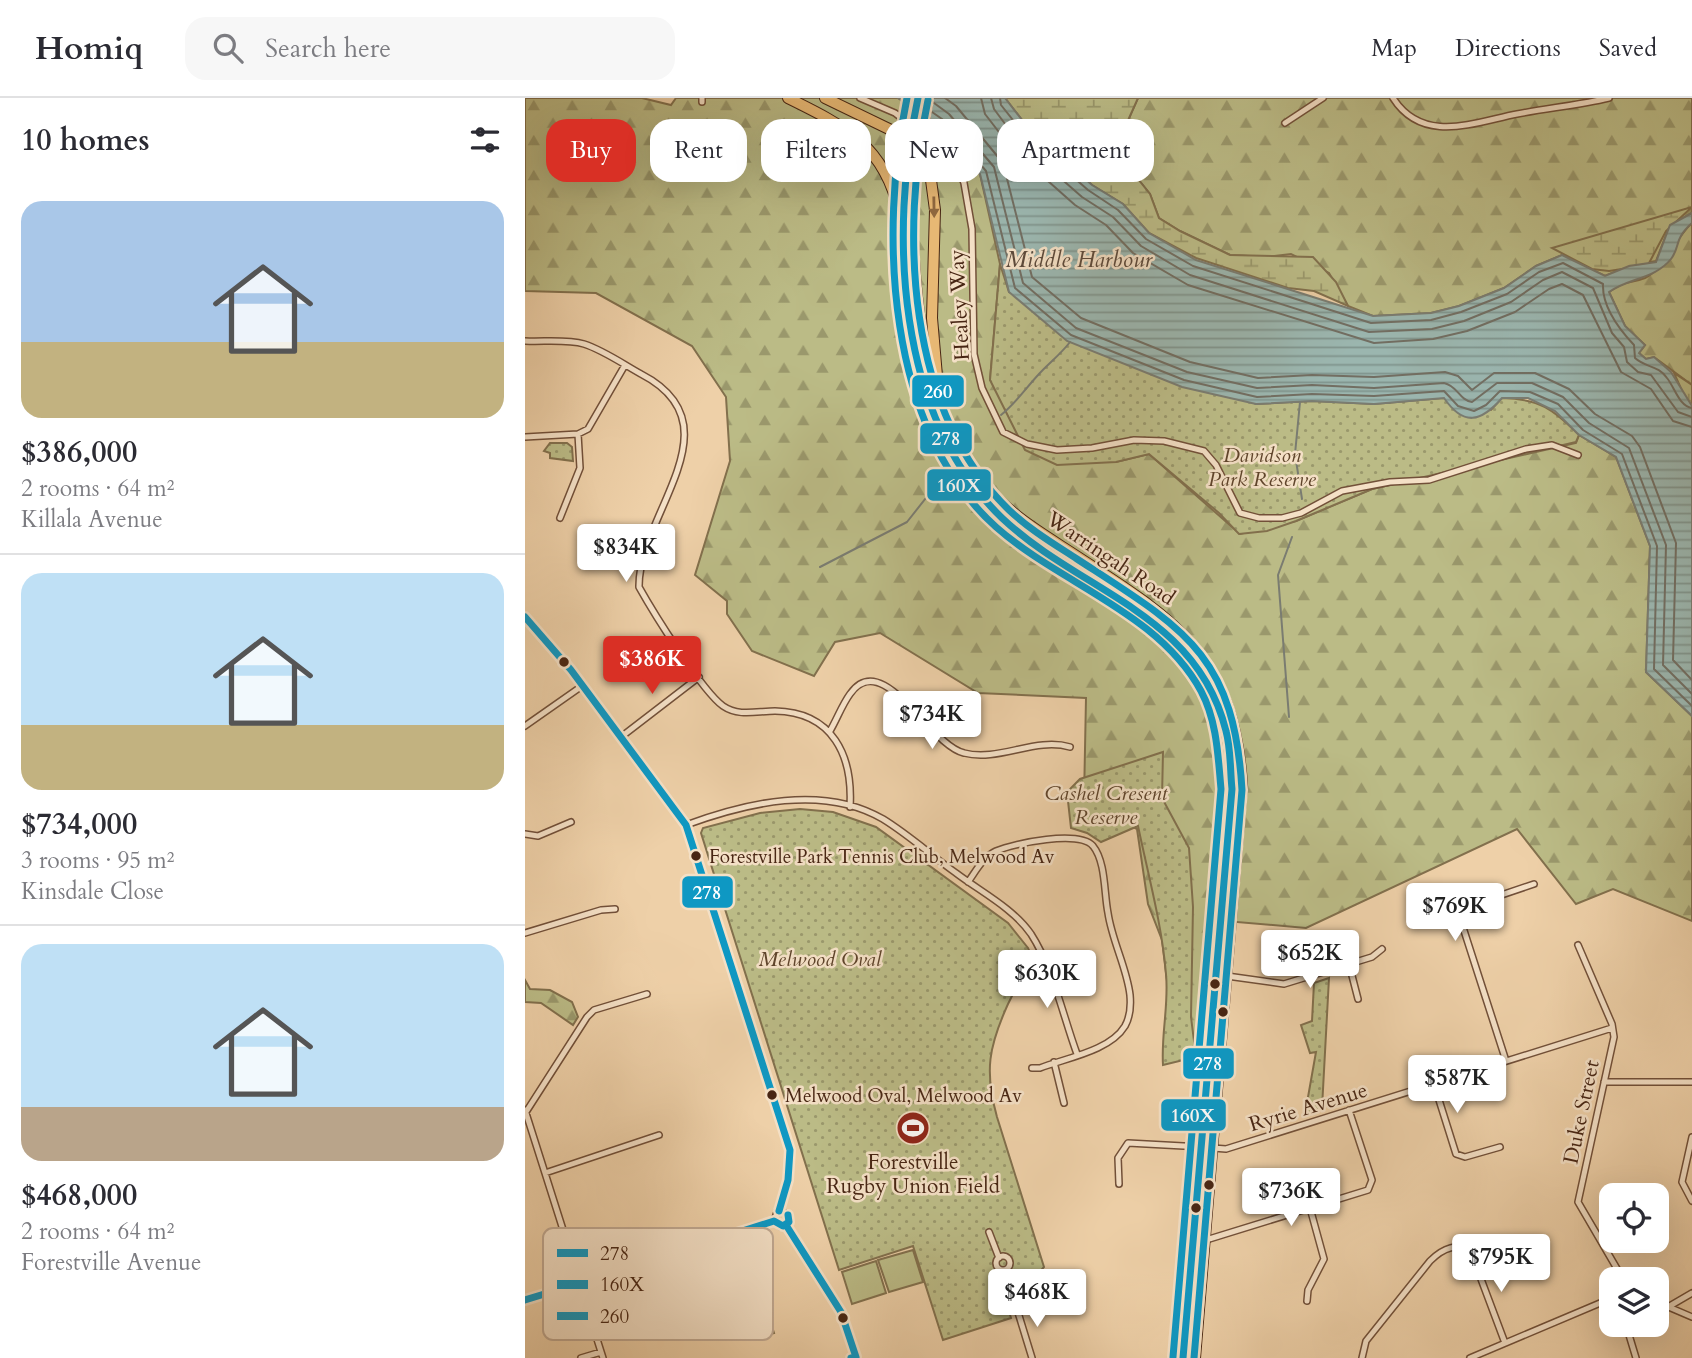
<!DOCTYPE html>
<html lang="en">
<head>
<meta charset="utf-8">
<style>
	:root { --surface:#fff; --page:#f7f7f7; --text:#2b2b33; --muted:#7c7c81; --line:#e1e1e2; --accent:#d93025 }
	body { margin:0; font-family:Cardo,serif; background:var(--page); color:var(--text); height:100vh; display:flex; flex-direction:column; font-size:26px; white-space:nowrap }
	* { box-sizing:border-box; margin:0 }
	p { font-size:23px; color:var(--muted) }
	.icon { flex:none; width:38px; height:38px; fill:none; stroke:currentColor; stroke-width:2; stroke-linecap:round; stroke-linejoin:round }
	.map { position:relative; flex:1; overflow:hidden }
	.side { display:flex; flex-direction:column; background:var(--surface); width:525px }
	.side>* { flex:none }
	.guide { position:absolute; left:21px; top:21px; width:665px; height:63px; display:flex; gap:14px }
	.buttons { position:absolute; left:1074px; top:1085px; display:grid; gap:14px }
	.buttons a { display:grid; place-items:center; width:70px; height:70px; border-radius:14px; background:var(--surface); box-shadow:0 7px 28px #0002; font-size:35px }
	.price { position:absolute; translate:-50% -60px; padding:0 16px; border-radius:7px; background:#fff; color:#222; font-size:23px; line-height:46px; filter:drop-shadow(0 2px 4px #0008) }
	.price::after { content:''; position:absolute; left:50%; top:42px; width:21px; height:16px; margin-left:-10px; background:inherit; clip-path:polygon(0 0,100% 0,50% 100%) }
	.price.selected { background:var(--accent); color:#fff }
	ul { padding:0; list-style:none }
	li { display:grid; align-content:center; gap:14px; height:371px; padding:0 21px }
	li+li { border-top:2px solid var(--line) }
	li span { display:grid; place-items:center; height:217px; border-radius:21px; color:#555 }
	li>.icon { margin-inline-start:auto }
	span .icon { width:126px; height:126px; fill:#fffc; stroke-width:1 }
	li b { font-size:30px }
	h2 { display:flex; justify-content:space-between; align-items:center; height:84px; padding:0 21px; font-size:30px }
	.pill { padding:0 24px; border-radius:21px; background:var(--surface); box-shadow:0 7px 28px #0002; font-size:24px; line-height:63px }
	.pill.selected { background:var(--accent); color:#fff }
	header { display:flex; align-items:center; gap:42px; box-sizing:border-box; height:98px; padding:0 35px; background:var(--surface); border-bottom:2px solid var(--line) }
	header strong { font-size:33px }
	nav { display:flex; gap:38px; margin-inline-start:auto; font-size:24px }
	.search { width:490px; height:63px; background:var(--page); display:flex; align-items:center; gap:18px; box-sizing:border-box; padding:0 24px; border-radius:21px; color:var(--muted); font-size:26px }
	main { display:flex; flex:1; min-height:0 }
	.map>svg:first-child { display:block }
</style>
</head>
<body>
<header>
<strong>Homiq</strong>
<div class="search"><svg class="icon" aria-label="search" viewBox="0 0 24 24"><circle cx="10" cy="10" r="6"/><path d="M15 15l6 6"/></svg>Search here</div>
<nav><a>Map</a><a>Directions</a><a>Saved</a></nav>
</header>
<main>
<section class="side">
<h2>10 homes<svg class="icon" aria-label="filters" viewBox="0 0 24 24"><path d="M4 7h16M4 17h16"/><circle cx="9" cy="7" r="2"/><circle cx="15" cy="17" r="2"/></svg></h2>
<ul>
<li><span style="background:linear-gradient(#a9c7e8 65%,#c2b280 0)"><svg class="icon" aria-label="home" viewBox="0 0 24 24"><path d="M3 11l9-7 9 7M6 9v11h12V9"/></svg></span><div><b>$386,000</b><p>2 rooms · 64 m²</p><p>Killala Avenue</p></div></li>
<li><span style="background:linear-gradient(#bfe0f5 70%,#c2b280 0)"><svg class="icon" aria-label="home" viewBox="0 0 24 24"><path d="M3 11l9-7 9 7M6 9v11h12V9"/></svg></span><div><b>$734,000</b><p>3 rooms · 95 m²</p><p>Kinsdale Close</p></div></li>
<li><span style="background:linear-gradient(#bfe0f5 75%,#b9a48a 0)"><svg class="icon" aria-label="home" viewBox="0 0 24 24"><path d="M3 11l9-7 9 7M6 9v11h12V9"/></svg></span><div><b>$468,000</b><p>2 rooms · 64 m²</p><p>Forestville Avenue</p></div></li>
</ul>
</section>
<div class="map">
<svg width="1167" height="1260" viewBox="0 0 1167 1260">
	<defs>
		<pattern id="forest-firs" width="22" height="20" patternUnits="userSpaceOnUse" patternTransform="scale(1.75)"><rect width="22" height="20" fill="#bbbb86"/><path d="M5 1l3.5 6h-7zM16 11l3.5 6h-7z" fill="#9a986c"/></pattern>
		<pattern id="wetland-marsh" width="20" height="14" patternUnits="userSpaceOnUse" patternTransform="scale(1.75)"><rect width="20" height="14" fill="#bbbb86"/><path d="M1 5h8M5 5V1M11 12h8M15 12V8" fill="none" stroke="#9a986c"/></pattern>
		<pattern id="park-dots" width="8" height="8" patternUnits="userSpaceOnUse" patternTransform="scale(1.75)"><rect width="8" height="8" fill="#bbbb86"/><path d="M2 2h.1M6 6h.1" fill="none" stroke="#9a986c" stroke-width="1.8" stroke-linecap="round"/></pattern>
		<pattern id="water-rules" width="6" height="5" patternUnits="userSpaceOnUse" patternTransform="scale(1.75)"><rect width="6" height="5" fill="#9bb6af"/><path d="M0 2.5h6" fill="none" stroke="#80948d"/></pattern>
	</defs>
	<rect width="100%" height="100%" fill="#eed0a8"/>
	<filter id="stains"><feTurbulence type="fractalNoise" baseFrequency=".00286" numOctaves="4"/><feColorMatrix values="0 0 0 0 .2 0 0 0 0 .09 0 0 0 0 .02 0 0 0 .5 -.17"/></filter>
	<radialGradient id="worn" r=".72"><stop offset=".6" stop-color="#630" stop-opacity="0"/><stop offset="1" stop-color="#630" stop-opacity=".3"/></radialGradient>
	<path fill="#bbbb86" stroke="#82704d" stroke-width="2" d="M388,1152L398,1184L364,1194L353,1162Z
		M351,1163L361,1195L327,1206L317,1174Z
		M239,1203L249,1235L231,1240L222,1208Z"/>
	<path fill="url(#forest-firs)" stroke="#82704d" stroke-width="2" d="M0,0H117L146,7L151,0H373L412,26L455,76L475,166L465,282L591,364L624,356L715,436L771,423L847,391L1051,345L1054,337L1091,359L1125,448L1121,574L1167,618V823L1088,791L1051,806L992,731L781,830L689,822L676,956L640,964L644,900L637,842L623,806L612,731L559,702L561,600L453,595L355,535L310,544L289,578L227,553L202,516V503L170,477L205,363L201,299L167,248L71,195L0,193Z
		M613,0H1167V115L1145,127L1131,163L1104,168L1080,178L1037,157L1011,168L979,190L934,208L906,215L848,218L823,208L804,175L766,156L742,159L705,157L655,133L634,120L625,96L601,66L592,47Z
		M1167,125V287L1129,259L1121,261L1114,255L1120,247L1100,228L1084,194C1100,182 1105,186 1120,180C1138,172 1152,138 1167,125Z
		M0,882L5,891L25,892L47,904L53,919L48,927L16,905L0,904Z"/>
	<path fill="url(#wetland-marsh)" stroke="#82704d" stroke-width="2" d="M480,0H613L592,47L601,66L625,96L634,120L655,133L705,157L788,159L811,184L823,208L789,193L763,190L671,160L624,135L598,106L567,87L504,31Z
		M1167,109L1141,133L1123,167L1084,173L1067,171L1027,150Z
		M1149,275L1167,287V315Z"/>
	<path fill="url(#park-dots)" stroke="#82704d" stroke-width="2" d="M475,166L484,194L731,306L787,303L849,306L919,300L966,312L977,300C1015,301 1028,311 1054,337L1051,344L847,391L771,423L742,433L714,436L694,415L624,356L591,364L532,367L500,352L465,282Z
		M25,345H42L47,349L48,363L25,360V355L19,353Z
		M638,654L637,700L664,750L668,809L666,919L671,959L638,967C636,936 644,907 641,876C637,827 623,776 613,728L576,744L562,735L546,730L542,694L555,681Z
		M275,711L308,714L351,729L483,825L503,850L509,864C496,877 491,890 483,906C464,948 459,973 472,1019L519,1169L483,1210L486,1220L418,1242L388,1148L314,1172L176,735L178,730L235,715Z
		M804,880L797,1010L780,1016L791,954L785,955L776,927L787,923L789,885Z"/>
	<path fill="url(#water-rules)" stroke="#7a7c71" stroke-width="2" d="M373,0H480L504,31L567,87L598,106L624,135L671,162L848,218L906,215L934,208L979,190L1011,168L1037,157L1080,178L1104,168L1131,164L1145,127L1167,115V125C1148,142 1156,148 1146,161C1130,181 1103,180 1084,194L1100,228L1120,247L1114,255L1121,261L1129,259L1146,274L1167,308V618L1121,574L1125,448L1091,359L1054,337L1030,313L1003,300H977C956,324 939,329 919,300L849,306L787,303L731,306L657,289L542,243L484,194L455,76L412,26Z"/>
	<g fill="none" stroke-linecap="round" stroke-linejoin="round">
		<path stroke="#726e62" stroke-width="2" d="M420,0L431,8L478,65L507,179L556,220L665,264L733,280L787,277L849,279L920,274L933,278L947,292L969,275H1010L1044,291L1070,316L1107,338L1115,349L1151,445L1148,562L1167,582
			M456,0L460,16L487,51L550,107L581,127L608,155L663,187L849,245L908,241L942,233L990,214L1024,191L1037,186L1058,197L1096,274L1126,291L1148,323L1167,329
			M466,0L469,11L492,42L557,99L588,119L616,148L665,177L844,234L907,231L939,223L986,204L1018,182L1037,174L1068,190L1087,235L1099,249L1102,264L1113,274L1126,277L1153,314L1167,319
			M475,0L476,7L499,36L563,92L593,112L621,141L668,168L846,225L906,222L936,214L982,196L1014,174L1038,165L1078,186C1077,208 1093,230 1109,247L1110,260C1121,270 1133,267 1142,280C1150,290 1154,308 1167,310
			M409,5L424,16L469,69L498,185L551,230L662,274L732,290L787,287L849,290L919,285C933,288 934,302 947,304L972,285H1007L1038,299L1064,325L1104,350L1141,447L1138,567L1167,596
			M407,14L417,21L461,73L490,190L546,237L659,282L732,299L787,296L849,298L919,293L933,308L949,313L961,307L975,293L1005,294L1033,306L1058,332L1097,356L1132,448L1129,571L1167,608"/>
		<path stroke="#7a7c71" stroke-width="2" d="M775,304L770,356L777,401
			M476,317C491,305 500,291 514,276C524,265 535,257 545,244
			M295,469L382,424L423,372
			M764,619L753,477L767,439"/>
		<defs>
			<path id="street" d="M335,0L370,15L388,29
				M868,0C898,47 950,24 992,16C1023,10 1054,7 1084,0
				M177,4V0
				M760,25L798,0
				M396,35L428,60L439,85L447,131L449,256L457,290L478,334L502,346L532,352L567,350L609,342L639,343L679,353L691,367L715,415L734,420H757L776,415L817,393L865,384L904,382L1001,351L1027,347L1053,357
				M0,243C18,244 42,241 59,246C78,252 98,266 116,276C215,327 113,416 114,489C128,514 177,593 198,608C214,619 232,613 250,613C308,614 328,658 325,709
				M0,339L53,336L63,331L100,267
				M35,420L55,370L53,336
				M0,519L46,572L161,727L265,1052L263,1082L249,1123
				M0,628L57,588
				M305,633C312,621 317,607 325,596C358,549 404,647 439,655C474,664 510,639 545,649
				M96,639L174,579
				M161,727C221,705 298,686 358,721C384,737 407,758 431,775C456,794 488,810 506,836C528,870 538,918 552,956
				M0,736L13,738L46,724
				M443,784C451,773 458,759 471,753C490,745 554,732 568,748C581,764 579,796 583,815C587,843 602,870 605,897C606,908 605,919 600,928C585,953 541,960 515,970H507
				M0,835L76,812L90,811
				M1053,847L1087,926L1089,939L1053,1104L1098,1181
				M824,866L833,901
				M702,878L759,886L847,859L857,851
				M981,963L934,817L938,810L1009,786
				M529,964L539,1005
				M1079,984H1167
				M909,986L931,1056L940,1059L975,1049
				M0,1012L53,1179
				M1,1014L62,919L69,912L122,896
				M1167,1039L1157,1084L1167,1103
				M688,1050L701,1051L1087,930
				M20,1075L134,1037
				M594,1086L593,1060L603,1045L677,1049
				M249,1123L256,1129L264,1124L261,1115L254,1113
				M261,1127L316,1214L332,1260
				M464,1134L474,1160
				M681,1142L843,1092L847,1082L824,1012
				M471 1165a7 7 0 1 1 14 0a7 7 0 1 1-14 0Z
				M480,1172L507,1260
				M60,1183L249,1123
				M56,1191L78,1260
				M0,1202L49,1187
				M782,1203L783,1192L799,1161L785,1110
				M1132,1204L1167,1219
				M1143,1209L1167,1195
				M1101,1227L1111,1260
				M56,1260L76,1254
				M837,1260L841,1243L905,1163C917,1151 934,1142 947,1157L980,1245
				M945,1260L1087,1200"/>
			<path id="highway" d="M263,0C320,28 360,48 374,114
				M300,0L364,31L389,54L406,82L410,112L407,220L412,278
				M387,89C387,191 394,305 461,388C482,414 511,432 539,450C642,517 709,552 717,687L670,1260
				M378,91C379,187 382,295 439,377C527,505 708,489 707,691L658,1260"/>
		</defs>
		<use href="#street" stroke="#725039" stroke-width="8"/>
		<use href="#highway" stroke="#482614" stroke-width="12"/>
		<use href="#street" stroke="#f4e0c6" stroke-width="5"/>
		<use href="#highway" stroke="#e7b874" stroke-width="10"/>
		<defs>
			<path id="highway-bridge" d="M387,89L403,0
				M378,91L383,42L393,0"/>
		</defs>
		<use href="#highway-bridge" stroke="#482614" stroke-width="12" stroke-linecap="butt"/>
		<use href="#highway-bridge" stroke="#e7b874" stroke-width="10"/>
		<defs>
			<path id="bus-1" d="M393,0C364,134 371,318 477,420C555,494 672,515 701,633C706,651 705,672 707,691L658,1260
				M0,519L46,572L161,727L265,1052L263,1082L254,1113
				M261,1127L316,1214L331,1259L326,1260
				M0,1202L49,1187L56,1191L60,1183L249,1123L258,1128L264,1124L263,1117"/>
			<path id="bus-2" d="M382,0C354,134 361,331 471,429C535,486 633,514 676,593C692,623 693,658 696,691L648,1259"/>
			<path id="bus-3" d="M403,2C375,134 381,312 484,412C504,431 529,446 552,461C658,530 709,555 717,692L669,1260"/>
		</defs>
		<use href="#bus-1" stroke="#f4e0c6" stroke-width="12"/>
		<use href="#bus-2" stroke="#f4e0c6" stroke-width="12"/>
		<use href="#bus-3" stroke="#f4e0c6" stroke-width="12"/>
		<use href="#bus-1" stroke="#0e98c3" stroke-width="7"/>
		<use href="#bus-2" stroke="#0e98c3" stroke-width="7"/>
		<use href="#bus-3" stroke="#0e98c3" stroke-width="7"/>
	</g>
	<defs><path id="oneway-solid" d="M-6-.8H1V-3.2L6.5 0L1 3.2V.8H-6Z" transform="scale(1.75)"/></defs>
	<use fill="#90683f" href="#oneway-solid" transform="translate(409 109) rotate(89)"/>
	<defs>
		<symbol id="stadium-disc" viewBox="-11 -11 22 22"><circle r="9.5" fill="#8f2418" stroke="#f4e0c6"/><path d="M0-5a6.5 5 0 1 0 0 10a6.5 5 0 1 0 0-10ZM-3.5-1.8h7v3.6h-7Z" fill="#fff"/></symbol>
	</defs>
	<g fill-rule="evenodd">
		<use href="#stadium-disc" x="369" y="1011" width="38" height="38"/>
	</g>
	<g fill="#482614" stroke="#f4e0c6" stroke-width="2.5">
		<circle cx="39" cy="564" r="6"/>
		<circle cx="171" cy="758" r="6"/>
		<circle cx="690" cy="886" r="6"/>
		<circle cx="698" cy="914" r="6"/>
		<circle cx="247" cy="997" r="6"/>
		<circle cx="684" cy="1087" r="6"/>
		<circle cx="671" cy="1110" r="6"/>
		<circle cx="318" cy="1220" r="6"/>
	</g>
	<g text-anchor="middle" stroke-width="5" stroke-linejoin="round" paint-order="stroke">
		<g font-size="19" fill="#482614" stroke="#f4e0c6" text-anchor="start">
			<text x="184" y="765">Forestville Park Tennis Club, Melwood Av</text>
			<text x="260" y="1004">Melwood Oval, Melwood Av</text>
		</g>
		<g font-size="21" fill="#482614" stroke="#f4e0c6">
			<text transform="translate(434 207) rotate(-93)" y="7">Healey Way</text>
			<text transform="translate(586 460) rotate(34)" y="7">Warringah Road</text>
			<text transform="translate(783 1009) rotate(-17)" y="7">Ryrie Avenue</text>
			<text transform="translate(1056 1014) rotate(-78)" y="7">Duke Street</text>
		</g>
		<g font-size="21" font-style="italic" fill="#5f442b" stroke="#f4e0c6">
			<text x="737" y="364">Davidson<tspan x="737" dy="24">Park Reserve</tspan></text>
			<text x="581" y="702">Cashel Cresent<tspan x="581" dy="24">Reserve</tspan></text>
			<text x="295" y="868">Melwood Oval</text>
		</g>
		<g font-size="21" fill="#482614" stroke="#f4e0c6">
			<text x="388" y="1071">Forestville<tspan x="388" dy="24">Rugby Union Field</tspan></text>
		</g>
		<g font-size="23" font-style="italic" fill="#5d4a3b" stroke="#f4e0c6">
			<text x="554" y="169">Middle Harbour</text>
		</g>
	</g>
	<rect x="18" y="1130" width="230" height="112" rx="10" fill="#f4e0c6" stroke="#c0a891" stroke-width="2"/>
	<rect x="32" y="1151" width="31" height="8" fill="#0e98c3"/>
	<rect x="32" y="1182" width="31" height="9" fill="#0e98c3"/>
	<rect x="32" y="1214" width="31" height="8" fill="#0e98c3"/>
	<g font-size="19" fill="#482614">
		<text x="75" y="1162">278</text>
		<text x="75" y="1193">160X</text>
		<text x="75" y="1225">260</text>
	</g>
	<g stroke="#f4e0c6" stroke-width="2.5">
		<rect x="386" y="276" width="54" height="34" rx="7" fill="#0e98c3"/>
		<rect x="394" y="324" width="54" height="33" rx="7" fill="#0e98c3"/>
		<rect x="401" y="370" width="66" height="34" rx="7" fill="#0e98c3"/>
		<rect x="156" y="777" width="53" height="34" rx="7" fill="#0e98c3"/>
		<rect x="657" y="949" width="53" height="33" rx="7" fill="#0e98c3"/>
		<rect x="635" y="1000" width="67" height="34" rx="7" fill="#0e98c3"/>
	</g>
	<g font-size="19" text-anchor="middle" font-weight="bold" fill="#fff">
		<text x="413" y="300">260</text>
		<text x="421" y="347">278</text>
		<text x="434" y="394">160X</text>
		<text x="182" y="801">278</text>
		<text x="683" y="972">278</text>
		<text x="668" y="1024">160X</text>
	</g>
	<rect width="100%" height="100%" filter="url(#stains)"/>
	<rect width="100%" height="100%" fill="url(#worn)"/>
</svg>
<div class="buttons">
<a><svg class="icon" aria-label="locate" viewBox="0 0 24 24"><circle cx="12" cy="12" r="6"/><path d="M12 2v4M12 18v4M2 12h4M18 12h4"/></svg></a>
<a><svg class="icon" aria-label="layers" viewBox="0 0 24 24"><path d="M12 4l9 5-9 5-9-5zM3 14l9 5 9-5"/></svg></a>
</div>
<b class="price" style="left:101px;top:486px">$834K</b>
<b class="price selected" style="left:127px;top:598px">$386K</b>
<b class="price" style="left:407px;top:653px">$734K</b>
<b class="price" style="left:930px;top:845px">$769K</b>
<b class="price" style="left:785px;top:892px">$652K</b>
<b class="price" style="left:522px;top:912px">$630K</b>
<b class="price" style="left:932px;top:1017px">$587K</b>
<b class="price" style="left:766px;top:1130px">$736K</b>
<b class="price" style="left:976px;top:1196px">$795K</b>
<b class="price" style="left:512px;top:1231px">$468K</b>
<div class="guide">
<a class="pill selected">Buy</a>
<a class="pill">Rent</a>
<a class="pill">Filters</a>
<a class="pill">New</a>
<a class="pill">Apartment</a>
</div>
</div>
</main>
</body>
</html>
